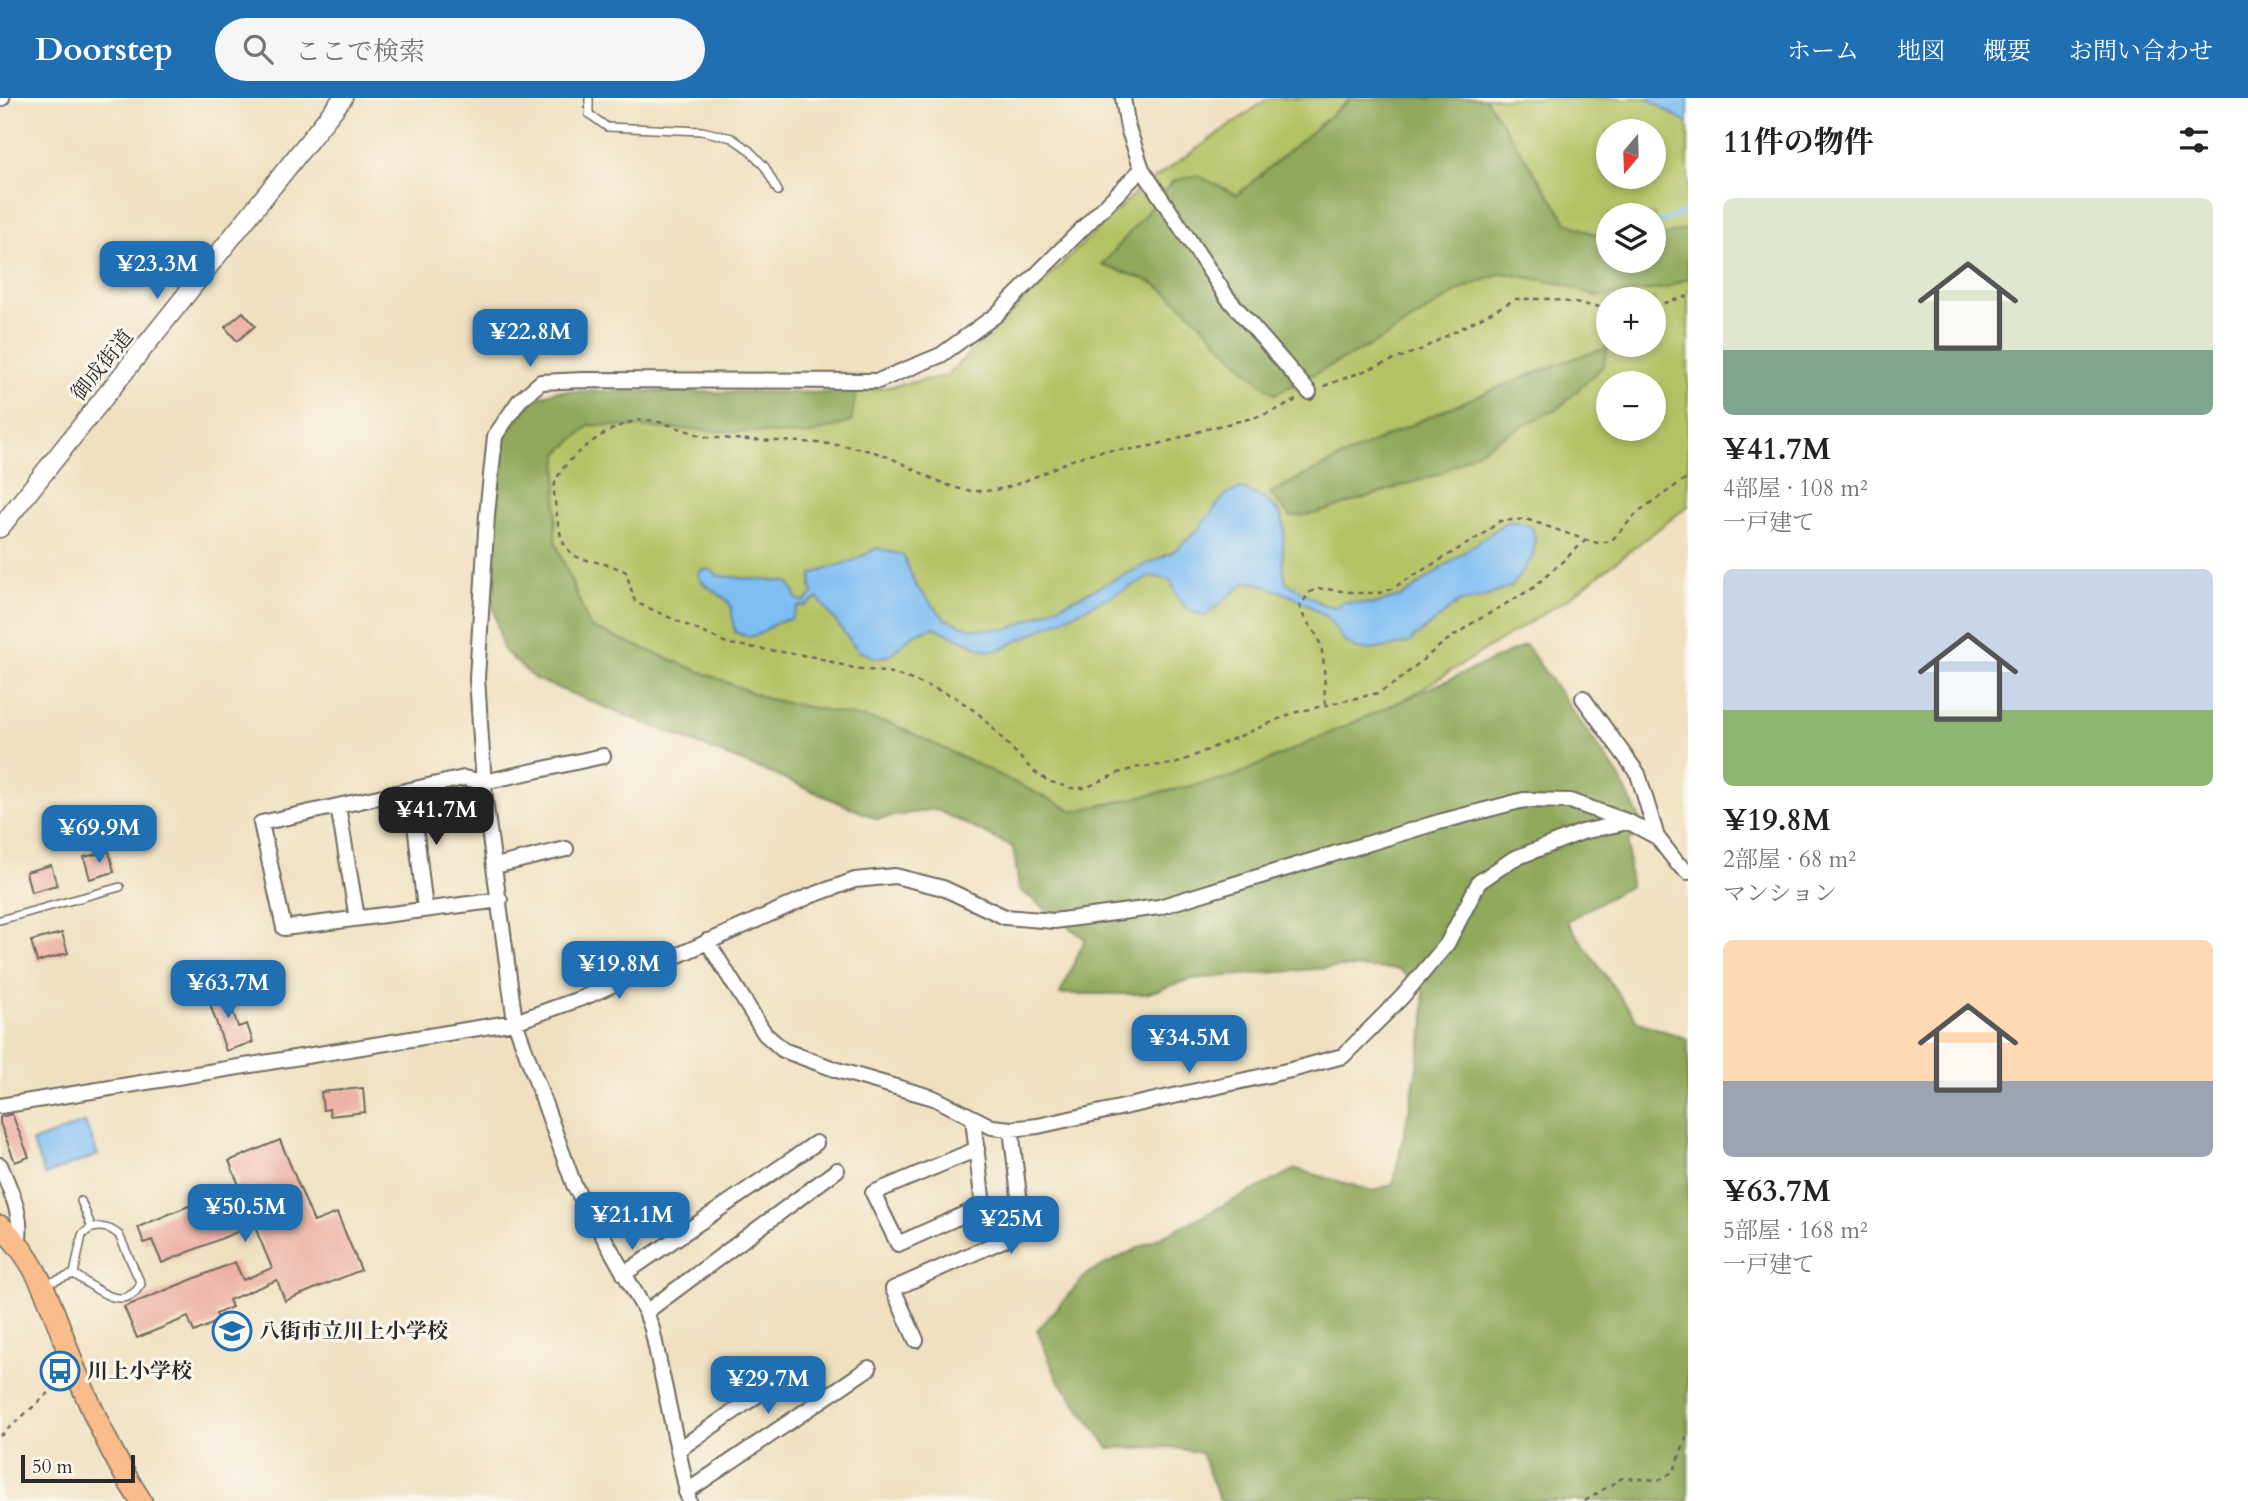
<!DOCTYPE html>
<html lang="ja">
<head>
<meta charset="utf-8">
<style>
	:root { --surface:#fff; --page:#f6f6f6; --text:#222; --muted:#767676; --accent:#1f6fb2 }
	body { margin:0; font-family:Cardo,"Noto Serif JP",serif; background:var(--page); color:var(--text); height:100vh; display:flex; flex-direction:column; font-size:26px; white-space:nowrap }
	* { box-sizing:border-box; margin:0 }
	p { font-size:23px; color:var(--muted) }
	.icon { flex:none; width:38px; height:38px; fill:none; stroke:currentColor; stroke-width:2; stroke-linecap:round; stroke-linejoin:round }
	.map { position:relative; flex:1; overflow:hidden }
	.side { display:flex; flex-direction:column; background:var(--surface); width:560px }
	.side>* { flex:none }
	.needle { width:46px; rotate:199deg }
	.tools { position:absolute; left:1596px; top:21px; display:grid; gap:14px }
	.tools a { display:grid; place-items:center; width:70px; height:70px; border-radius:50%; background:var(--surface); box-shadow:0 4px 10px #0003; font-size:35px }
	.scale { position:absolute; left:21px; bottom:18px; width:114px; box-sizing:border-box; padding-left:7px; border:4px solid #2b2b2b; border-top:0; font-size:19px; line-height:24px; white-space:nowrap; color:#2b2b2b; -webkit-text-stroke:5px #fbf7ec; paint-order:stroke }
	.price { position:absolute; translate:-50% -60px; padding:0 16px; border-radius:14px; background:var(--accent); color:#fff; font-size:23px; line-height:46px; filter:drop-shadow(0 2px 4px #0008) }
	.price::after { content:''; position:absolute; left:50%; top:42px; width:21px; height:16px; margin-left:-10px; background:inherit; clip-path:polygon(0 0,100% 0,50% 100%) }
	.price.active { background:#222; color:#fff }
	ul { padding:0; list-style:none }
	li { display:grid; align-content:center; gap:14px; height:371px; padding:0 35px }
	li span { display:grid; place-items:center; height:217px; border-radius:10px; color:#555 }
	li>.icon { margin-inline-start:auto }
	span .icon { width:126px; height:126px; fill:#fffc; stroke-width:1 }
	li b { font-size:30px }
	h2 { display:flex; justify-content:space-between; align-items:center; height:84px; padding:0 35px; font-size:30px }
	header { display:flex; align-items:center; gap:42px; box-sizing:border-box; height:98px; padding:0 35px; background:var(--accent); color:#fff }
	header strong { font-size:33px }
	nav { display:flex; gap:38px; margin-inline-start:auto; font-size:24px }
	.search { width:490px; height:63px; background:var(--page); display:flex; align-items:center; gap:18px; box-sizing:border-box; padding:0 24px; border-radius:38px; color:var(--muted); font-size:26px }
	main { display:flex; flex:1; min-height:0 }
	.map>svg:first-child { display:block }
</style>
</head>
<body>
<header>
<strong>Doorstep</strong>
<div class="search"><svg class="icon" aria-label="search" viewBox="0 0 24 24"><circle cx="10" cy="10" r="6"/><path d="M15 15l6 6"/></svg>ここで検索</div>
<nav><a>ホーム</a><a>地図</a><a>概要</a><a>お問い合わせ</a></nav>
</header>
<main>
<div class="map">
<svg width="1688" height="1403" viewBox="0 0 1688 1403">
	<rect width="100%" height="100%" fill="#fbf7ec"/>
	<filter id="ink" filterUnits="userSpaceOnUse"><feTurbulence type="fractalNoise" baseFrequency=".0143" numOctaves="2"/><feDisplacementMap in="SourceGraphic" scale="14" xChannelSelector="R" yChannelSelector="G"/><feConvolveMatrix kernelMatrix="1 2 1 2 8 2 1 2 1" color-interpolation-filters="sRGB"/></filter>
	<filter id="wash" filterUnits="userSpaceOnUse"><feTurbulence type="fractalNoise" baseFrequency=".00686" numOctaves="4" result="noise"/><feDisplacementMap in="SourceGraphic" scale="28" xChannelSelector="R" yChannelSelector="G"/><feGaussianBlur stdDeviation="1.57" result="paint"/><feColorMatrix in="noise" values="0 0 0 0 0 0 0 0 0 0 0 0 0 0 0 0 0 1.4 0 .05"/><feComposite in="paint" operator="in"/></filter>
	<g filter="url(#wash)">
		<rect width="100%" height="100%" fill="#efe0c0"/>
		<path fill="#b4c265" stroke="#707648" stroke-width="2" fill-rule="evenodd" d="M1269,0H1688V408L1569,500L1203,726L1013,749L935,711L877,721L785,681L535,581L503,552L504,338L533,302L555,293L856,295L946,278L1138,92ZM1608,33H1654V79H1608ZM1608,117H1654V163H1608ZM1608,201H1654V247H1608ZM1608,285H1654V331H1608Z"/>
		<path fill="#8fa85a" stroke="#5d6a42" stroke-width="2" d="M1351,0H1485L1568,125L1608,142V163H1654V141L1688,130V180L1667,190L1600,199L1558,185L1503,175L1460,192L1381,242L1275,296C1232,265 1202,219 1158,188C1143,178 1119,174 1102,167L1173,83L1197,77L1237,97Z
			M1608,250L1603,268L1559,310L1505,337L1439,376L1318,415L1291,419L1270,395C1346,356 1423,320 1502,288C1537,275 1571,259 1608,250Z
			M555,293L856,295L851,324L807,337L590,327L558,356L555,443L590,529L768,601L893,626L1074,713L1232,679L1526,547L1618,677L1643,727L1628,745L1630,788L1567,823L1638,924L1688,941V1403H1220L1201,1355L1171,1349L1109,1350L1057,1280L1037,1232L1088,1175L1296,1071L1373,1093L1393,1086L1410,1008L1425,924L1423,892L1399,871L1342,869L1191,881L1146,896H1060L1085,841L1019,791L1013,749L935,711L877,721L785,681L535,581L503,552L489,491L504,338L533,302Z"/>
		<path fill="#7fbef3" stroke="#55748f" stroke-width="2" d="M1647,0H1688V25L1685,24Z
			M1242,391C1308,416 1273,435 1286,484L1322,506L1335,509L1344,504L1374,506L1403,498L1506,424H1518L1532,429L1535,441L1533,458L1512,488L1485,499L1459,504L1408,545L1372,552L1357,551L1344,543L1329,521L1301,502L1261,486L1246,484L1205,518C1184,513 1177,502 1171,482L1152,478L999,552L987,553L934,529L913,537L890,557L876,560L858,553L818,500L805,508H798L791,521C763,523 764,548 735,534C732,525 733,512 730,507C722,493 702,491 698,476L703,471L711,472L719,478L788,484L795,495L796,501L804,504L814,495L811,490L812,476L854,462L877,450L903,457L916,488L945,521L972,531H1010L1173,454L1197,433L1226,396Z
			M85,1024L98,1057L45,1077L32,1044Z"/>
		<g fill="none" stroke-linecap="round" stroke-linejoin="round">
			<path stroke="#7fbef3" stroke-width="4.5" d="M1654,126L1688,113"/>
		</g>
		<g id="blocks">
			<path fill="#edb1a6" d="M243,214L255,228L237,243L225,229Z
				M109,753L114,774L90,781L84,759Z
				M51,767L57,787L31,794L26,774Z
				M62,835L68,855L37,864L31,843Z
				M225,888L238,929L247,926L253,944L226,953L206,894Z
				M363,990L365,1014L330,1018L329,1011L323,1012L321,994Z
				M12,1016L29,1059L15,1064L0,1025V1019Z
				M280,1042L314,1124L337,1115L361,1172L285,1203L277,1182L229,1202L232,1209L216,1216L219,1223L194,1234L188,1219L137,1240L124,1209L235,1164L243,1182L272,1170L254,1127L162,1165L152,1142L144,1145L138,1129L239,1087L229,1063Z"/>
		</g>
	</g>
	<g filter="url(#ink)">
		<use href="#blocks" fill-opacity="0" stroke="#706a5f" stroke-width="2"/>
		<g fill="none" stroke-linecap="round" stroke-linejoin="round">
			<defs>
				<path id="service" d="M589,0V16L607,29L702,33L732,40L749,52L765,69L778,93
					M0,822L120,789
					M81,1103L92,1130
					M46,1186L74,1176L82,1137C92,1126 108,1127 119,1137L141,1186C123,1217 94,1189 74,1176"/>
				<path id="minor" d="M1123,0L1128,30L1142,71L1227,199L1309,294
					M0,1L2,0
					M1583,600L1638,676L1657,739L1677,765L1688,774
					M411,692L425,811
					M338,708L357,820
					M495,768L566,751
					M500,802L284,830L261,725L464,680L484,684L603,658
					M707,843L765,936L783,952L837,972L934,1000L992,1029L1011,1031L1038,1028L1291,972L1343,958L1402,899L1447,846L1479,784L1513,761L1582,734L1628,724
					M0,1008L515,924L585,899L810,798L855,782L895,778L943,790L1005,819L1054,823L1159,809L1439,724L1524,702L1570,703L1629,724L1657,739
					M973,1021L983,1108L898,1146L873,1095L977,1051
					M0,1067C11,1094 24,1118 18,1147
					M624,1176L816,1045
					M646,1214L837,1072
					M916,1242L893,1191L1008,1140L1018,1132L1022,1123L1011,1031
					M678,1352L795,1271
					M686,1394L869,1270
					M689,1403L652,1231L646,1214L574,1087L515,924L485,702L477,580L487,417L495,338L519,303L541,284L583,282L878,283L941,257L996,217L1142,71"/>
				<path id="tertiary" d="M0,430L343,0"/>
				<path id="primary" d="M0,1128C42,1165 56,1223 76,1274C95,1319 114,1362 141,1403"/>
			</defs>
			<use href="#service" stroke="#706a5f" stroke-width="10"/>
			<use href="#minor" stroke="#706a5f" stroke-width="18"/>
			<use href="#tertiary" stroke="#706a5f" stroke-width="21"/>
			<use href="#primary" stroke="#706a5f" stroke-width="24"/>
			<path stroke="#706a5f" stroke-width="2.5" stroke-dasharray="5 5" stroke-linecap="butt" d="M1654,208L1688,198
				M1324,288L1420,252L1516,201H1549L1608,210
				M1296,302C1273,316 1252,320 1227,326C1197,332 1170,345 1140,350C1124,353 1108,351 1093,355C1053,365 1020,394 978,393C940,393 908,362 870,353C827,342 778,344 733,341C725,340 716,340 707,339C687,334 667,324 646,322C618,320 556,362 554,391C554,400 556,410 557,418C564,475 587,454 626,474L635,504L729,546L815,559L853,570L892,575L926,587L955,599L980,617L1032,672L1048,683L1070,690H1085L1121,674L1139,669L1175,666L1293,615L1378,595L1395,585L1442,546L1471,526L1533,490L1586,442
				M1325,606C1324,586 1326,561 1319,543C1315,531 1301,520 1300,508L1310,494L1317,490L1358,495H1379L1391,491L1482,437L1500,423L1526,421L1586,442L1598,445L1611,443L1639,413L1688,379
				M0,1338L60,1285
				M1585,1403L1622,1380L1660,1382L1674,1373L1688,1335"/>
			<use href="#service" stroke="#fff" stroke-width="7"/>
			<use href="#minor" stroke="#fff" stroke-width="14"/>
			<use href="#tertiary" stroke="#fff" stroke-width="18"/>
			<use href="#primary" stroke="#f9bc8a" stroke-width="21"/>
		</g>
	</g>
	<defs>
		<symbol id="school-ring" viewBox="-11 -11 22 22"><circle r="9.5" fill="#fbf7ec" stroke="#1f6fb2" stroke-width="1.5"/><path d="M0-5L7-2L0 1L-7-2ZM-4 1L0 2.5L4 1V4Q0 6-4 4Z" fill="#1f6fb2"/></symbol>
		<symbol id="bus-ring" viewBox="-11 -11 22 22"><circle r="9.5" fill="#fbf7ec" stroke="#1f6fb2" stroke-width="1.5"/><path d="M-5-6H5V4H4V6H2V4H-2V6H-4V4H-5ZM-3.5-4V0h7V-4ZM-3.5 1.2v1.5H-2V1.2ZM2 1.2v1.5H3.5V1.2Z" fill="#1f6fb2"/></symbol>
	</defs>
	<g fill-rule="evenodd">
		<use href="#school-ring" x="210" y="1211" width="44" height="44"/>
		<use href="#bus-ring" x="38" y="1251" width="44" height="44"/>
	</g>
	<g text-anchor="middle" stroke-width="6" stroke-linejoin="round" paint-order="stroke">
		<g font-size="21" fill="#2b2b2b" stroke="#fbf7ec">
			<text transform="translate(102 267) rotate(-51)" y="7">御成街道</text>
		</g>
		<g font-size="21" font-weight="bold" fill="#2b2b2b" stroke="#fbf7ec" text-anchor="start">
			<text x="259" y="1240">八街市立川上小学校</text>
			<text x="87" y="1280">川上小学校</text>
		</g>
	</g>
</svg>
<div class="tools">
<a><svg class="needle" viewBox="-14 -14 28 28"><path d="M0-13l5 13h-10z" fill="#e53935"/><path d="M0 13l5-13h-10z" fill="#767676"/></svg></a>
<a><svg class="icon" aria-label="layers" viewBox="0 0 24 24"><path d="M12 4l9 5-9 5-9-5zM3 14l9 5 9-5"/></svg></a>
<a>+</a>
<a>−</a>
</div>
<div class="scale">50 m</div>
<b class="price" style="left:157px;top:203px">¥23.3M</b>
<b class="price" style="left:530px;top:271px">¥22.8M</b>
<b class="price active" style="left:436px;top:749px">¥41.7M</b>
<b class="price" style="left:99px;top:767px">¥69.9M</b>
<b class="price" style="left:619px;top:903px">¥19.8M</b>
<b class="price" style="left:228px;top:922px">¥63.7M</b>
<b class="price" style="left:1189px;top:977px">¥34.5M</b>
<b class="price" style="left:245px;top:1146px">¥50.5M</b>
<b class="price" style="left:632px;top:1154px">¥21.1M</b>
<b class="price" style="left:1011px;top:1158px">¥25M</b>
<b class="price" style="left:768px;top:1318px">¥29.7M</b>
</div>
<section class="side">
<h2>11件の物件<svg class="icon" aria-label="filters" viewBox="0 0 24 24"><path d="M4 7h16M4 17h16"/><circle cx="9" cy="7" r="2"/><circle cx="15" cy="17" r="2"/></svg></h2>
<ul>
<li><span style="background:linear-gradient(#dfe7d0 70%,#7fa58c 0)"><svg class="icon" aria-label="home" viewBox="0 0 24 24"><path d="M3 11l9-7 9 7M6 9v11h12V9"/></svg></span><div><b>¥41.7M</b><p>4部屋 · 108 m²</p><p>一戸建て</p></div></li>
<li><span style="background:linear-gradient(#c9d6e8 65%,#8fb573 0)"><svg class="icon" aria-label="home" viewBox="0 0 24 24"><path d="M3 11l9-7 9 7M6 9v11h12V9"/></svg></span><div><b>¥19.8M</b><p>2部屋 · 68 m²</p><p>マンション</p></div></li>
<li><span style="background:linear-gradient(#ffd9b3 65%,#9aa5b1 0)"><svg class="icon" aria-label="home" viewBox="0 0 24 24"><path d="M3 11l9-7 9 7M6 9v11h12V9"/></svg></span><div><b>¥63.7M</b><p>5部屋 · 168 m²</p><p>一戸建て</p></div></li>
</ul>
</section>
</main>
</body>
</html>
